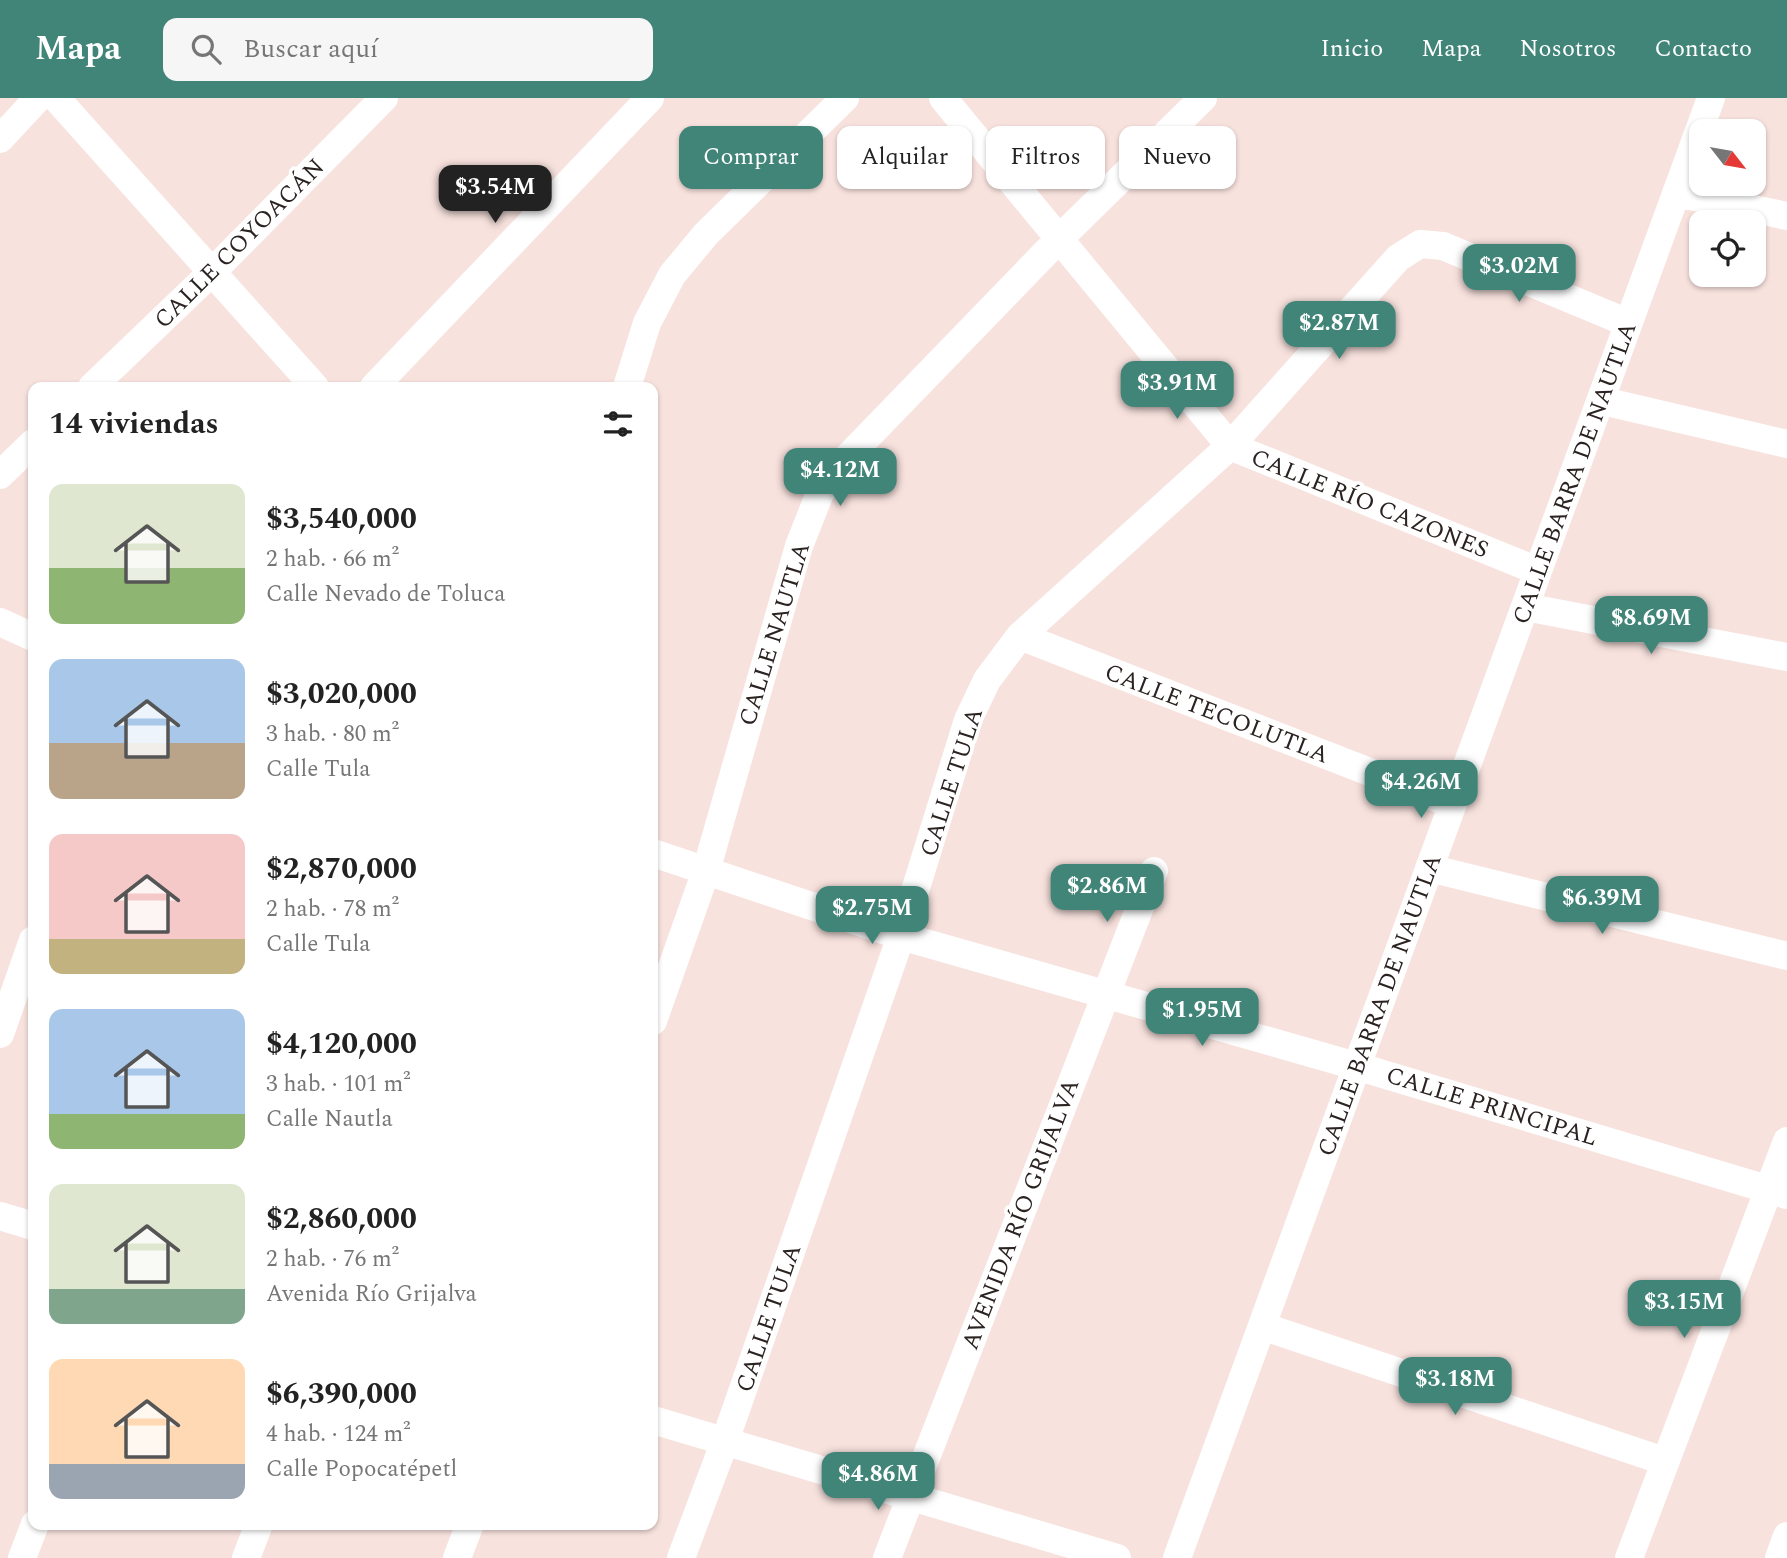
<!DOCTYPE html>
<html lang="es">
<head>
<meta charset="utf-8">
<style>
	:root { --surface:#fff; --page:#f6f6f6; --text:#222; --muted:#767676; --accent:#418579 }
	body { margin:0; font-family:Spectral,serif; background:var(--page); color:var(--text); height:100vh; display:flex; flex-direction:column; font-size:26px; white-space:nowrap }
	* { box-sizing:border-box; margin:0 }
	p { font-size:23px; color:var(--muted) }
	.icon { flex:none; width:38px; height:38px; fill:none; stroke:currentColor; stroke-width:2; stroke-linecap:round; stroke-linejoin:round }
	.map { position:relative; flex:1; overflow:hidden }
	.sheet { position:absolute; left:28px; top:284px; width:630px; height:1148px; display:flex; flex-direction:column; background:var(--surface); border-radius:14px; box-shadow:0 2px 5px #0004 }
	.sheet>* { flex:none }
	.top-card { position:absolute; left:679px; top:28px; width:665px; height:63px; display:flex; gap:14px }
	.needle { width:46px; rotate:121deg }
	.buttons { position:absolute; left:1689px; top:21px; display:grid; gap:14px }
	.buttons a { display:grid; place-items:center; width:77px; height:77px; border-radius:14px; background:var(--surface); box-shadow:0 2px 5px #0004; font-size:35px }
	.price { position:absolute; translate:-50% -60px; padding:0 16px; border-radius:14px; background:var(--accent); color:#fff; font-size:23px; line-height:46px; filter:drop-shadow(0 2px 4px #0008) }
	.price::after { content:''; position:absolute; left:50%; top:42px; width:21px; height:16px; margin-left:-10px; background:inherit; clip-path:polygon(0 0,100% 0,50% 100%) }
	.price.selected { background:#222; color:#fff }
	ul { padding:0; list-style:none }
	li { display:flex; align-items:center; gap:21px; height:175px; padding:0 21px }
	li span { display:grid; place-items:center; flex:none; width:196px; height:140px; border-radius:14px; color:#555 }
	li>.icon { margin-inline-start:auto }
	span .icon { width:84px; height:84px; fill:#fffc; stroke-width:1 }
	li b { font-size:30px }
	h2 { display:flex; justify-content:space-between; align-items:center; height:84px; padding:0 21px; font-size:30px }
	.chip { padding:0 24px; border-radius:14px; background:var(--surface); box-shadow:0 2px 5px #0004; font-size:24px; line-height:63px }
	.chip.selected { background:var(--accent); color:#fff }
	header { display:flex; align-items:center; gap:42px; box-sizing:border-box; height:98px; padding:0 35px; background:var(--accent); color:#fff }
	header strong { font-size:33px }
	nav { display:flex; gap:38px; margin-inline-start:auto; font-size:24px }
	.search { width:490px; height:63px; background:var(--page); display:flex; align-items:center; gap:18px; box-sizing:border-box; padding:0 24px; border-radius:14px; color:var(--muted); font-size:26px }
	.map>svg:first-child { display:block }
</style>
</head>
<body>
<header>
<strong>Mapa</strong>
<div class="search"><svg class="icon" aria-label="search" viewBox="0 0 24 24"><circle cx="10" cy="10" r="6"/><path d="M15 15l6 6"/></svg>Buscar aquí</div>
<nav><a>Inicio</a><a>Mapa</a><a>Nosotros</a><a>Contacto</a></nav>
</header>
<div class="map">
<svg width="1787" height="1460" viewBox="0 0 1787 1460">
	<rect width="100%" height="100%" fill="#f8e2de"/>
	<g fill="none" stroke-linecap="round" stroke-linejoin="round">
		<path stroke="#fff" stroke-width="28" d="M56,0L315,289
			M943,0L1230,348L1538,473
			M0,41L38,0
			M1676,95L1787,118
			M92,289L213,173L384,0
			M374,289L650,0
			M627,289L647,225L672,177L706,136L845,0
			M1603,303L1787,346
			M0,377L33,345
			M1525,509L1787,559
			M0,524L33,539
			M1020,538L1452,706
			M653,755L901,838L1356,968L1787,1097
			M1429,770L1787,858
			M653,923L706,773L799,448L820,395L845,362L1058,142L1203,0
			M0,936L33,842
			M0,1118L33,1128
			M1262,1228L1664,1363
			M653,1322L1117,1460
			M22,1460L35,1426
			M246,1460L259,1426
			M457,1460L470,1426
			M681,1460L725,1343L901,838L968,622L987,582L1020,538L1230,348L1398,160L1420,146L1443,148L1628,225
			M887,1460L1154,773
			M1177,1460L1711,0
			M1629,1460L1787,1043
			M1779,1460L1787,1438"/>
	</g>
	<g text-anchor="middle" stroke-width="7" stroke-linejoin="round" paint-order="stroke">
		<g font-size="24" fill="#2b2322" stroke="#fff">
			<text transform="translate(239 145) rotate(-45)" y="8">CALLE COYOACÁN</text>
			<text transform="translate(1574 375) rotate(-70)" y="8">CALLE BARRA DE NAUTLA</text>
			<text transform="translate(1370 405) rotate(22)" y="8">CALLE RÍO CAZONES</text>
			<text transform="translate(774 536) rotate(-73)" y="8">CALLE NAUTLA</text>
			<text transform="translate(1217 615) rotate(21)" y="8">CALLE TECOLUTLA</text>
			<text transform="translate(951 684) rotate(-72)" y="8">CALLE TULA</text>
			<text transform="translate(1379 907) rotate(-70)" y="8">CALLE BARRA DE NAUTLA</text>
			<text transform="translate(1492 1008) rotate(17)" y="8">CALLE PRINCIPAL</text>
			<text transform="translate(1020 1116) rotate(-69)" y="8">AVENIDA RÍO GRIJALVA</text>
			<text transform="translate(768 1220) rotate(-71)" y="8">CALLE TULA</text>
		</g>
	</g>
</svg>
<div class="buttons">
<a><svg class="needle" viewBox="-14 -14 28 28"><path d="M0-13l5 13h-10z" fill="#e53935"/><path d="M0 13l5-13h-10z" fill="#767676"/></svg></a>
<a><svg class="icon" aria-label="locate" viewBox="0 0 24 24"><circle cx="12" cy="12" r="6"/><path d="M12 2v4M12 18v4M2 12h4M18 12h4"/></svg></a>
</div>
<b class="price selected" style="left:495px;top:127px">$3.54M</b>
<b class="price" style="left:1519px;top:206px">$3.02M</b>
<b class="price" style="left:1339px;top:263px">$2.87M</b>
<b class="price" style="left:1177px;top:323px">$3.91M</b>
<b class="price" style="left:840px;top:410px">$4.12M</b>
<b class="price" style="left:1651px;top:558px">$8.69M</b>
<b class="price" style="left:1421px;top:722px">$4.26M</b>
<b class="price" style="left:1107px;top:826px">$2.86M</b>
<b class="price" style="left:1602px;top:838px">$6.39M</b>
<b class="price" style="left:872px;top:848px">$2.75M</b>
<b class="price" style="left:1202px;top:950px">$1.95M</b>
<b class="price" style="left:1684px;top:1242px">$3.15M</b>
<b class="price" style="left:1455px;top:1319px">$3.18M</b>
<b class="price" style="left:878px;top:1414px">$4.86M</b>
<div class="top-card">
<a class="chip selected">Comprar</a>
<a class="chip">Alquilar</a>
<a class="chip">Filtros</a>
<a class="chip">Nuevo</a>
</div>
<section class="sheet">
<h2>14 viviendas<svg class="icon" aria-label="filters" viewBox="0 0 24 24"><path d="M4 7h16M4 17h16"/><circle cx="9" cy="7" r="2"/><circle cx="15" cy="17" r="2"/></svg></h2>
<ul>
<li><span style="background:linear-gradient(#dfe7d0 60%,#8fb573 0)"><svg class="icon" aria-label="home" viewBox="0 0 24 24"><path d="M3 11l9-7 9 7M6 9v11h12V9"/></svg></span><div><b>$3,540,000</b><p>2 hab. · 66 m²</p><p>Calle Nevado de Toluca</p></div></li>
<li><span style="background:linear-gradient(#a9c7e8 60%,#b9a48a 0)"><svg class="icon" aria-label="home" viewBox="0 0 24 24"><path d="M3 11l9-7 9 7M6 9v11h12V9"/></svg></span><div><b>$3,020,000</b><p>3 hab. · 80 m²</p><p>Calle Tula</p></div></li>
<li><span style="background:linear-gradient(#f6c9c9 75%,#c2b280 0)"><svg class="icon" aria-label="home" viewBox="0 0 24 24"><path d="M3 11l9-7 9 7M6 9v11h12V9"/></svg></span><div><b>$2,870,000</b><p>2 hab. · 78 m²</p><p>Calle Tula</p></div></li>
<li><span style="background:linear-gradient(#a9c7e8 75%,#8fb573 0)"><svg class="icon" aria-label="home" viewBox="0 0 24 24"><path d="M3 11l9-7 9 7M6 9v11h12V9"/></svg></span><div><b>$4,120,000</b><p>3 hab. · 101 m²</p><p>Calle Nautla</p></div></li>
<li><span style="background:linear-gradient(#dfe7d0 75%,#7fa58c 0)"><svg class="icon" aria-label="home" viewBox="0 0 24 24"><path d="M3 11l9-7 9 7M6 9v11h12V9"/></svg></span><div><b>$2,860,000</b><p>2 hab. · 76 m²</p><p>Avenida Río Grijalva</p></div></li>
<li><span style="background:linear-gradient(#ffd9b3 75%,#9aa5b1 0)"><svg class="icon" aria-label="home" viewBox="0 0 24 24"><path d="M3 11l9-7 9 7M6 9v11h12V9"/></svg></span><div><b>$6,390,000</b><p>4 hab. · 124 m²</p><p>Calle Popocatépetl</p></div></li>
</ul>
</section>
</div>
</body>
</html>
